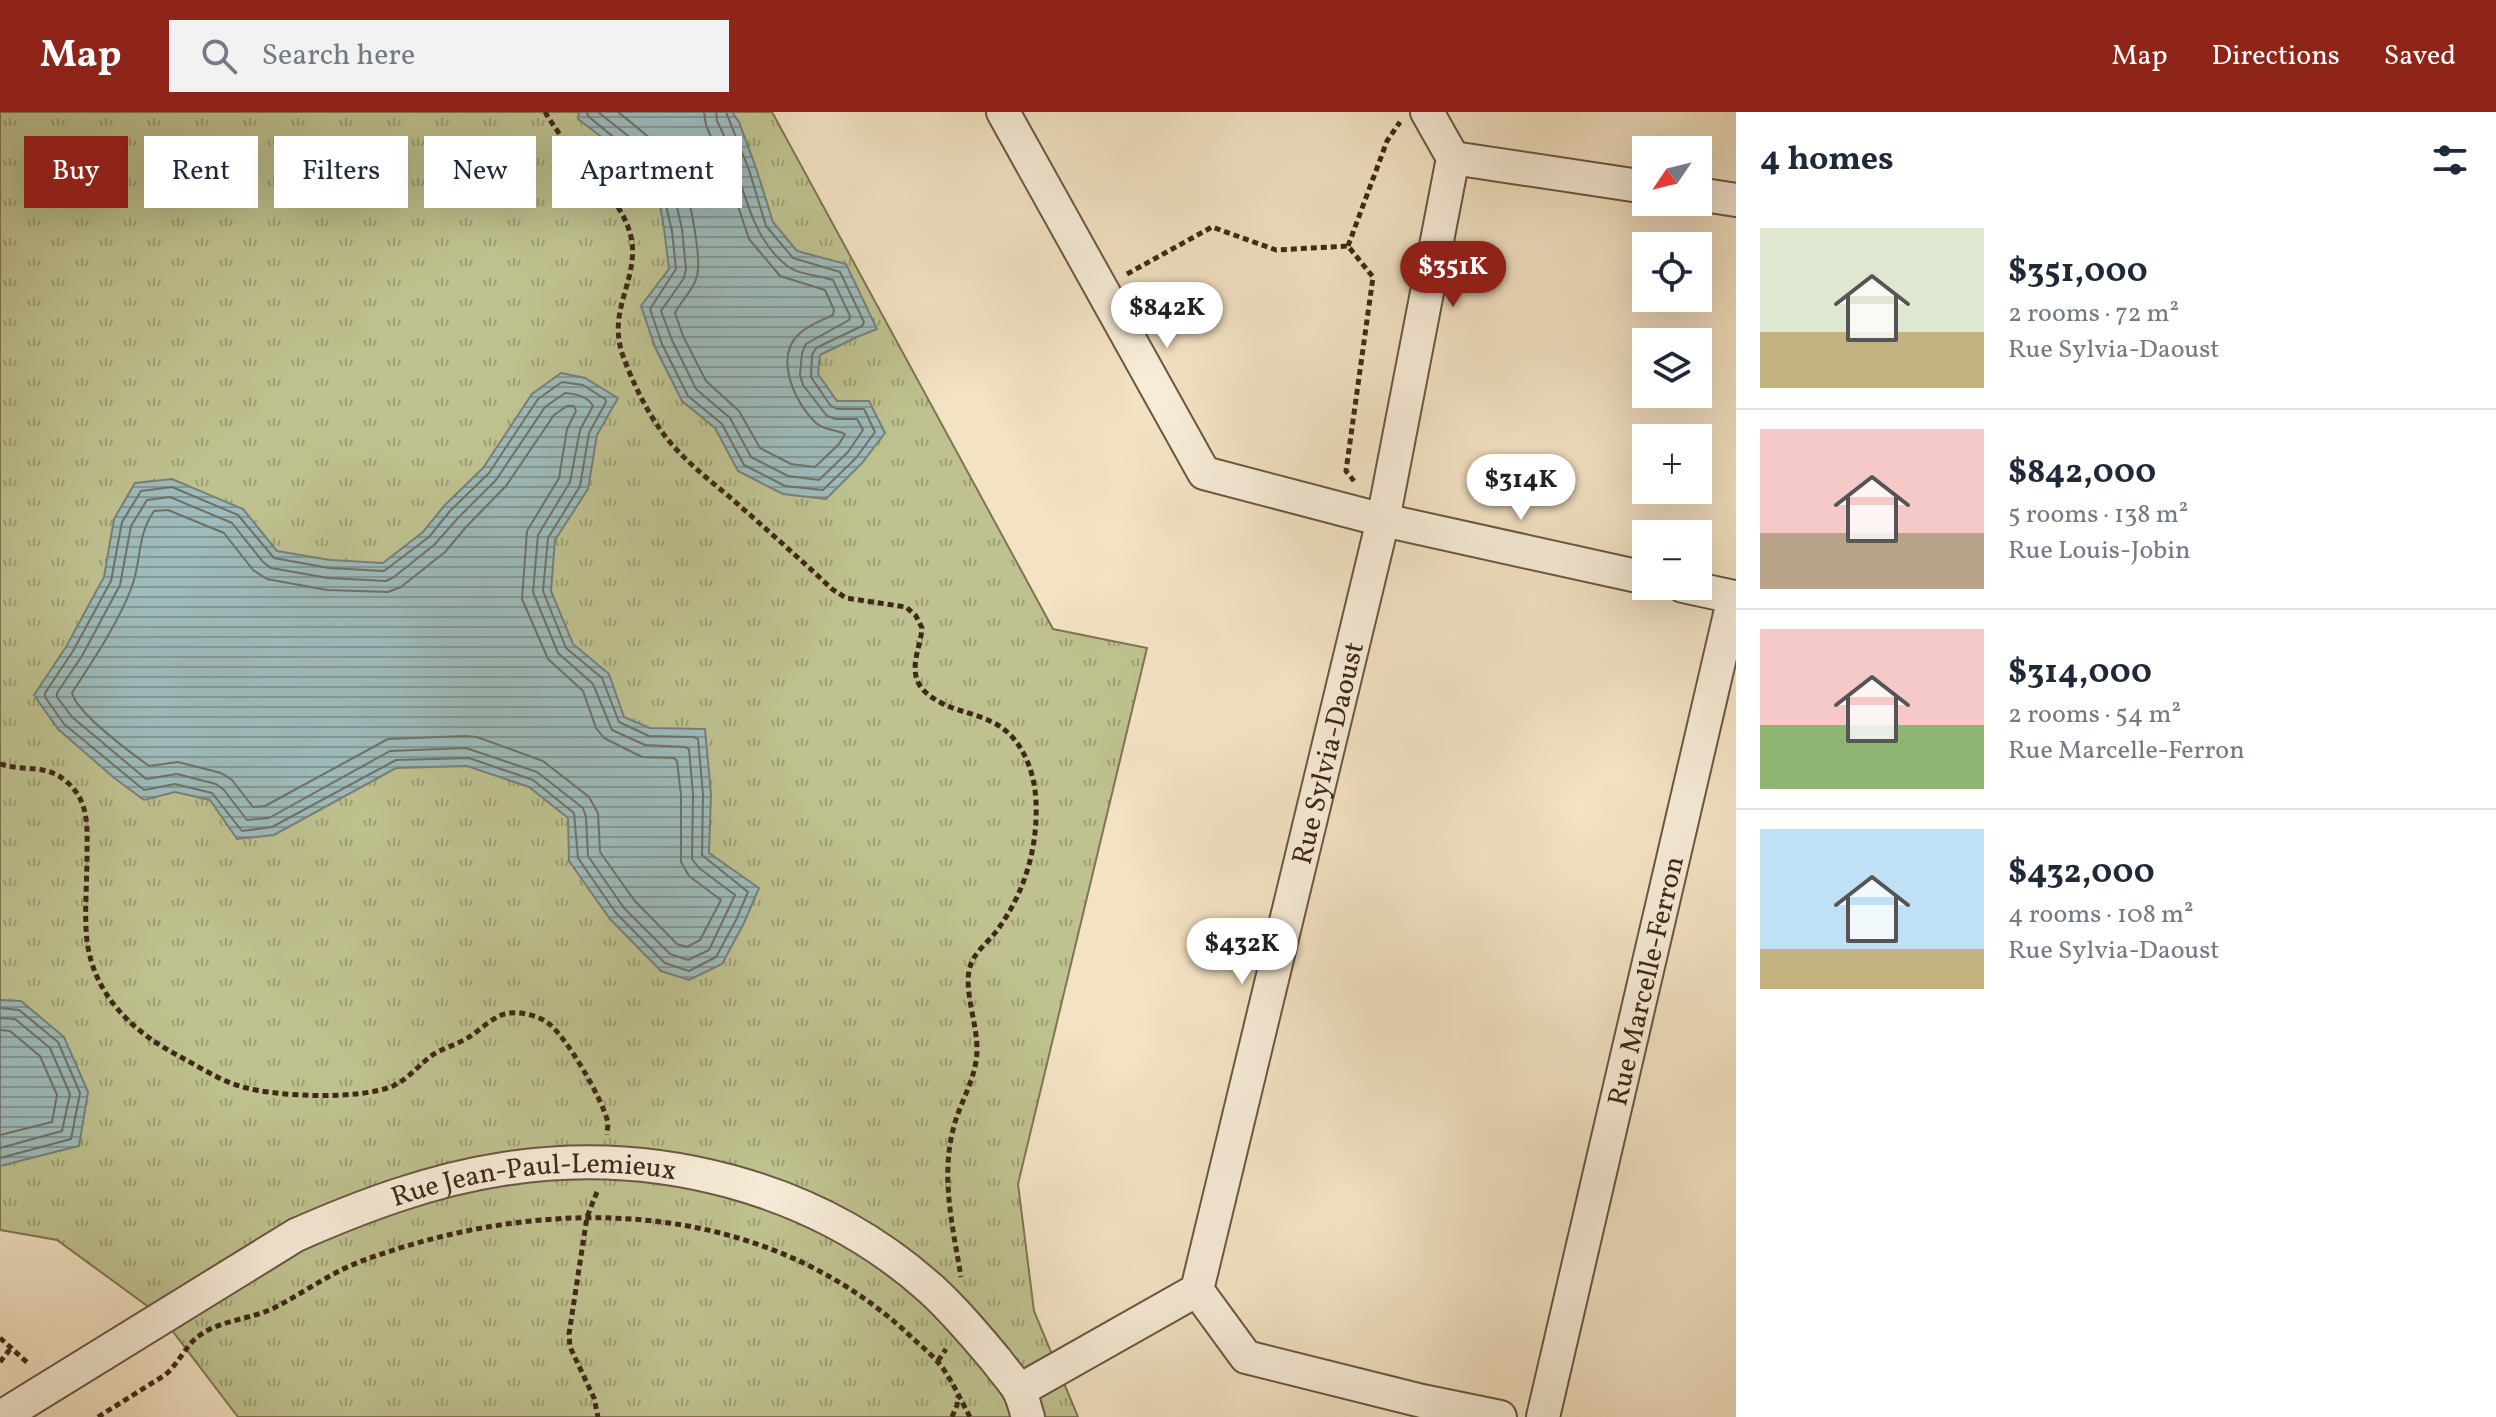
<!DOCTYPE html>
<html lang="en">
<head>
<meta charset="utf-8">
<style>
	:root { --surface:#fff; --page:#f2f2f3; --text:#1f2937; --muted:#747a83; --line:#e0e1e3; --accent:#8f2418 }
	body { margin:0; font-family:Vollkorn,serif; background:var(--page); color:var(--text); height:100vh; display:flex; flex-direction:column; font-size:30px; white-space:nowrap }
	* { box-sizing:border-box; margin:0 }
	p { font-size:26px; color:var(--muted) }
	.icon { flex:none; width:44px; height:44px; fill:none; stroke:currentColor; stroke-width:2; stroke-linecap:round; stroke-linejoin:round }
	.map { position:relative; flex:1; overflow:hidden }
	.drawer { display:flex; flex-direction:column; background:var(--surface); width:760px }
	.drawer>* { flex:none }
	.guide { position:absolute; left:24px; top:24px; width:760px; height:72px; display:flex; gap:16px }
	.needle { width:52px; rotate:235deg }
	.tools { position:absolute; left:1632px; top:24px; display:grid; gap:16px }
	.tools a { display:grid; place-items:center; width:80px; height:80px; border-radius:0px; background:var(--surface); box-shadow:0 8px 32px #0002; font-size:40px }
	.price { position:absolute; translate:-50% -68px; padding:0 18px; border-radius:28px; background:#fff; color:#222; font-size:26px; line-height:52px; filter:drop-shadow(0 2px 4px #0008) }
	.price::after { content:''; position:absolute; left:50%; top:48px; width:24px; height:18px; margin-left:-12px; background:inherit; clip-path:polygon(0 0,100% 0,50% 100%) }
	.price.selected { background:var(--accent); color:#fff }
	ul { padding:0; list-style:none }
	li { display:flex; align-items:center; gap:24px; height:200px; padding:0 24px }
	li+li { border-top:2px solid var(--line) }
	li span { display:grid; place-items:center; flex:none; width:224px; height:160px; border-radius:0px; color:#555 }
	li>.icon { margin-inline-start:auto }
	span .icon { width:96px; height:96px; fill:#fffc; stroke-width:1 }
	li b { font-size:34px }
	h2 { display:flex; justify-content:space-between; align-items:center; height:96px; padding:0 24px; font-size:34px }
	.pill { padding:0 28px; border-radius:0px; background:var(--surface); box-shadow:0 8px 32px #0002; font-size:28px; line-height:72px }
	.pill.selected { background:var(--accent); color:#fff }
	header { display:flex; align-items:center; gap:48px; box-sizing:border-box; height:112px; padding:0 40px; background:var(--accent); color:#fff }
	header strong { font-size:38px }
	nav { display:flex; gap:44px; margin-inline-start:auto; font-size:28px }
	.search { width:560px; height:72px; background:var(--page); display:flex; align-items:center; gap:20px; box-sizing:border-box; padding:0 28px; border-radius:0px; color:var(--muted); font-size:30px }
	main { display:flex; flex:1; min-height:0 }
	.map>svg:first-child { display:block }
</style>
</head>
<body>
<header>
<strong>Map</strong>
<div class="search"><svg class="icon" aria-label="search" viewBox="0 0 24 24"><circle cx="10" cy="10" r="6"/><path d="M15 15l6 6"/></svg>Search here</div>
<nav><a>Map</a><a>Directions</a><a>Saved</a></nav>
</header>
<main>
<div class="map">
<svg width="1736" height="1305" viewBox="0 0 1736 1305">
	<defs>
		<pattern id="grass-tufts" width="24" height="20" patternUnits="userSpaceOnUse" patternTransform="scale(2)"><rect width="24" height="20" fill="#bfc290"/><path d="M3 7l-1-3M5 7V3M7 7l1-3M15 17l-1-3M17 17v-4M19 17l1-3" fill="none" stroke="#9d9e75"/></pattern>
		<pattern id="water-rules" width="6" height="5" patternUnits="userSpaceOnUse" patternTransform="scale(2)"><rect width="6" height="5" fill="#9ebcbc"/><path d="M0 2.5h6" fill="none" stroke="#829998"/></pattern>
	</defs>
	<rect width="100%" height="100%" fill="#f3e2c3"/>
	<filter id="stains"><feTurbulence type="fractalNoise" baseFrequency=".0025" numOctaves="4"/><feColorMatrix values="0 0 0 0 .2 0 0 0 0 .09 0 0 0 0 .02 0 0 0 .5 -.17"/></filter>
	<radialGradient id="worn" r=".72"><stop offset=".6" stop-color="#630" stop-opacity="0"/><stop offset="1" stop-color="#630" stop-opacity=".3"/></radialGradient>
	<path fill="url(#grass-tufts)" stroke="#7e7653" stroke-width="2" d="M0,0H772L1053,517L1147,536L1018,1072L1034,1199L1078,1305H238L161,1204L57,1128L0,1118Z"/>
	<path fill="url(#water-rules)" stroke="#78817a" stroke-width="2" d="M579,0H732L739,10L756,56L773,110L797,139L846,152L877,217L857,225L820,243L818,262L837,289H869L885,321L862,351L826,387L783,382L738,359L715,316L682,289L655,235L641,194L669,157C666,134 663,95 654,75C646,58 595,20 578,7Z
		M561,261L585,266L618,286L597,323L588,377L555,428L551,479L573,532L609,562L624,605L650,616L705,617L711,682L709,741L759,776L744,811L722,852L689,868L661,859L610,807L569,749L568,706L529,675L467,654L396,656L274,723L237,727L210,688L175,680L144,688L113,665L58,617L34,583L66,535L104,465L114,407L135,371L172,367L243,397L277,439L330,448L383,451L423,420L444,394L483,356L532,282Z
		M0,888L21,889L64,925L88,980L79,1034L0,1054Z"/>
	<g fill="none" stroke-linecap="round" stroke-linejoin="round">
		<path stroke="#6e7269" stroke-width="2" d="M587,0L588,4L624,34L661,72L672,119L676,157L650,197L662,232L688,284L722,312L744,353L785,374L823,378L856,346L875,320L864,297H837L830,293L811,265L812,243L816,236L862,214L864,210L840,160L793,146L766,114L749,58L726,0
			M598,0L632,27L666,61L671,69L682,117L686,157L684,166L661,199L672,228L696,277L730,306L751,345L788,364L819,368L848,340L863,318L857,307H836L827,304L803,273L800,263L802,241L806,232L849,208L850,204L833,168C819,163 798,163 786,153C744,120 742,54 717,9L716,0
			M618,0C638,16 661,34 677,55C688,69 702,147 697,164C694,178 681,188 675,201L683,224L706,269L739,299L760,336L791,352L815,355L839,332L845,322C836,317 825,319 816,311C795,291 773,245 800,221C809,213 822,208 833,203L834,198L825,178L780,164L749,127L728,65L706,13L704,0
			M562,270L583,273L605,287L606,290L589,321L580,374L548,426L543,479L566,536L602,566L619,610L649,624L694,625L698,627L703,682L702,743L748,780L736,808L716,845L689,859L665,851L616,801L578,746L574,701L533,668L469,646L396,648L272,715L242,719L212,681L175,672L144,678L64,612L45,585V581L73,539L111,469L122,410L141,379L172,375L238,403L274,446L329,456L384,459L429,425L450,399L489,361L538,287Z
			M565,281C575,282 588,284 593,294L580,318L570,370L538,423L533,480L558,541L593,572L612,618L645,633L685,635L689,637L693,682L692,747L699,756L735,783L709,838L688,848L670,842L624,796L588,744L586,705L583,696L537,660L466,636L390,639L269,706L247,708L224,678L216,672L177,662L146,667L72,605L57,585V581L82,544L120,473L131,414L147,388L170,385L232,411L263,450L271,456L328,466L386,469L394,465L434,433L458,406L496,368L545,295Z
			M567,294H574L576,299L567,317L559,366L527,419L522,487L548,547L583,579L596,616L604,626L642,645L674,646L677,649L681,683V750L689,764L721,788L700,828L687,835L677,832L634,788L600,740L598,701L589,685L543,649L477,625L465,624L388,627L265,694L253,695L232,668L221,661L178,650L149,654C131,641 77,601 72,581C93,548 117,513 131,477C142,450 136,425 154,399L168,398L224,421L253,458L267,467L327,478L388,480L401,475L445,440L467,414L506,374L554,303Z
			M0,896L19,898L58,930L80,981L71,1027L0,1046
			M0,906L15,907L50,936L70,982L62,1019L0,1036
			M0,918L10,919L40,944L57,983L52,1010L0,1023"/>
		<defs>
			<g id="street">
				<path d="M1003,0L1204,361L1383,408L1646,466"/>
				<path d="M1453,46L1646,75"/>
				<path d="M1698,82L1736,88"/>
				<path d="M1197,1178L1246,1245L1422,1289L1500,1305"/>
				<path id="s1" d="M1020,1278L1197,1178L1383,408L1453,46L1427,0"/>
				<path id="s2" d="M1,1305L296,1123C362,1094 431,1068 503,1057C654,1033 816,1074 931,1177C955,1199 975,1223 996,1248C1003,1258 1012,1267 1018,1277C1023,1285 1025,1296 1028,1305"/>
				<path id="s3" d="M1543,1305L1734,485L1683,474"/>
			</g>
		</defs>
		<use href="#street" stroke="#6b5741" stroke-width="36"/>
		<path stroke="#3e2916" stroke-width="5" stroke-dasharray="6 4" stroke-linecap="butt" d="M545,0C554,15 565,30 577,45C598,72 626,94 632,130C637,171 607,199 623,244C632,269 646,298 662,320C681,346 707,366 732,387C766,417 799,446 832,477L846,486L906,495L916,504L922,516C921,533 910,553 918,570C923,581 934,587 945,593C961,600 980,603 996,612C1023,627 1035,661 1036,690C1038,737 1024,783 995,821C987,831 973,842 970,855C963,877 978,914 977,939C976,967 961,988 954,1014C940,1064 953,1116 961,1165
			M1348,134L1387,29L1400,10
			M1127,162L1212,115L1276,138L1348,134L1373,165L1346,359L1354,369
			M0,652C25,660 47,651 68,671C90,691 87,717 87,744C87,772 84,802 87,829C94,883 132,919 177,943C198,954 220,969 243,975C277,985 360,988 393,974C408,967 418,954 431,944C442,936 457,933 469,925C482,917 495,902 510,901C522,900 535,903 545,909C564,919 604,990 608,1011C608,1015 607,1019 607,1023
			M597,1080L587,1105L569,1222L570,1235L594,1286L598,1305
			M0,1226L29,1252
			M938,1249L946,1237
			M0,1250L11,1236
			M98,1305L165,1263C178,1252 184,1237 196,1226C218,1208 249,1208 274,1196C303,1181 329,1162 359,1150C541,1082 754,1083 905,1219C915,1229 927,1238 936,1248C950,1263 960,1287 970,1305
			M952,1305L957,1293L958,1284"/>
		<use href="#street" stroke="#f7ecd8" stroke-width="32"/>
	</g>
	<g text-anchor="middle" stroke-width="8" stroke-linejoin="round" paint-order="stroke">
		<g font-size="28" fill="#3e2916" stroke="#f7ecd8">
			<text dy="10" stroke="none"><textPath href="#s1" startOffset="756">Rue Sylvia-Daoust</textPath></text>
			<text dy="10" stroke="none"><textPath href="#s3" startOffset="448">Rue Marcelle-Ferron</textPath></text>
			<text dy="10" stroke="none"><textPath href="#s2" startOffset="594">Rue Jean-Paul-Lemieux</textPath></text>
		</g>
	</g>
	<rect width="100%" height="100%" filter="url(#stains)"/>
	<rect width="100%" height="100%" fill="url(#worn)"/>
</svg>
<div class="tools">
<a><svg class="needle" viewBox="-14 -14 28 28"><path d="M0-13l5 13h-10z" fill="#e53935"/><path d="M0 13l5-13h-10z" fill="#747a83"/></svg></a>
<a><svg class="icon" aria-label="locate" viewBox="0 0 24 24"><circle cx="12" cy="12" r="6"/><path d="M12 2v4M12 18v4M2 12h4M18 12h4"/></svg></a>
<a><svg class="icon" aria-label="layers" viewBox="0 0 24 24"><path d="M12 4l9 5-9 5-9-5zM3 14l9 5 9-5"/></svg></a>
<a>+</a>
<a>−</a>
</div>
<b class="price selected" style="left:1453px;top:197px">$351K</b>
<b class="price" style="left:1167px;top:238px">$842K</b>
<b class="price" style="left:1521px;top:410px">$314K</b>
<b class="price" style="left:1242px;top:874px">$432K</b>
<div class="guide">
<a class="pill selected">Buy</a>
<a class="pill">Rent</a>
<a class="pill">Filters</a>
<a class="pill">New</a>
<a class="pill">Apartment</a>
</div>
</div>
<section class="drawer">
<h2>4 homes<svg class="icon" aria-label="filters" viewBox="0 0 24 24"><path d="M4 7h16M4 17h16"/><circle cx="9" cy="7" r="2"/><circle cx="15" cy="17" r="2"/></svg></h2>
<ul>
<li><span style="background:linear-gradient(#dfe7d0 65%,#c2b280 0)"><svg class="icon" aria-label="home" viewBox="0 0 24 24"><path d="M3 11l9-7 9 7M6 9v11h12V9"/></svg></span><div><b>$351,000</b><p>2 rooms · 72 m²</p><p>Rue Sylvia-Daoust</p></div></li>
<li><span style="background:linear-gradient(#f6c9c9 65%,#b9a48a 0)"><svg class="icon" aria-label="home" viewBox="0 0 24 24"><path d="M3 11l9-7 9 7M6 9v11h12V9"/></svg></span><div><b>$842,000</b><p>5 rooms · 138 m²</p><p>Rue Louis-Jobin</p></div></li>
<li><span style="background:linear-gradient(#f6c9c9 60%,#8fb573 0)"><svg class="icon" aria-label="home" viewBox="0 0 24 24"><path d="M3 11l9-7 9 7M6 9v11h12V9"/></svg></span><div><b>$314,000</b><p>2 rooms · 54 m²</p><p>Rue Marcelle-Ferron</p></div></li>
<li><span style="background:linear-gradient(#bfe0f5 75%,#c2b280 0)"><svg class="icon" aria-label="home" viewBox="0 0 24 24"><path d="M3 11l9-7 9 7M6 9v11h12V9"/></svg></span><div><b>$432,000</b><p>4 rooms · 108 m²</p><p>Rue Sylvia-Daoust</p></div></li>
</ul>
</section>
</main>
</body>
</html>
